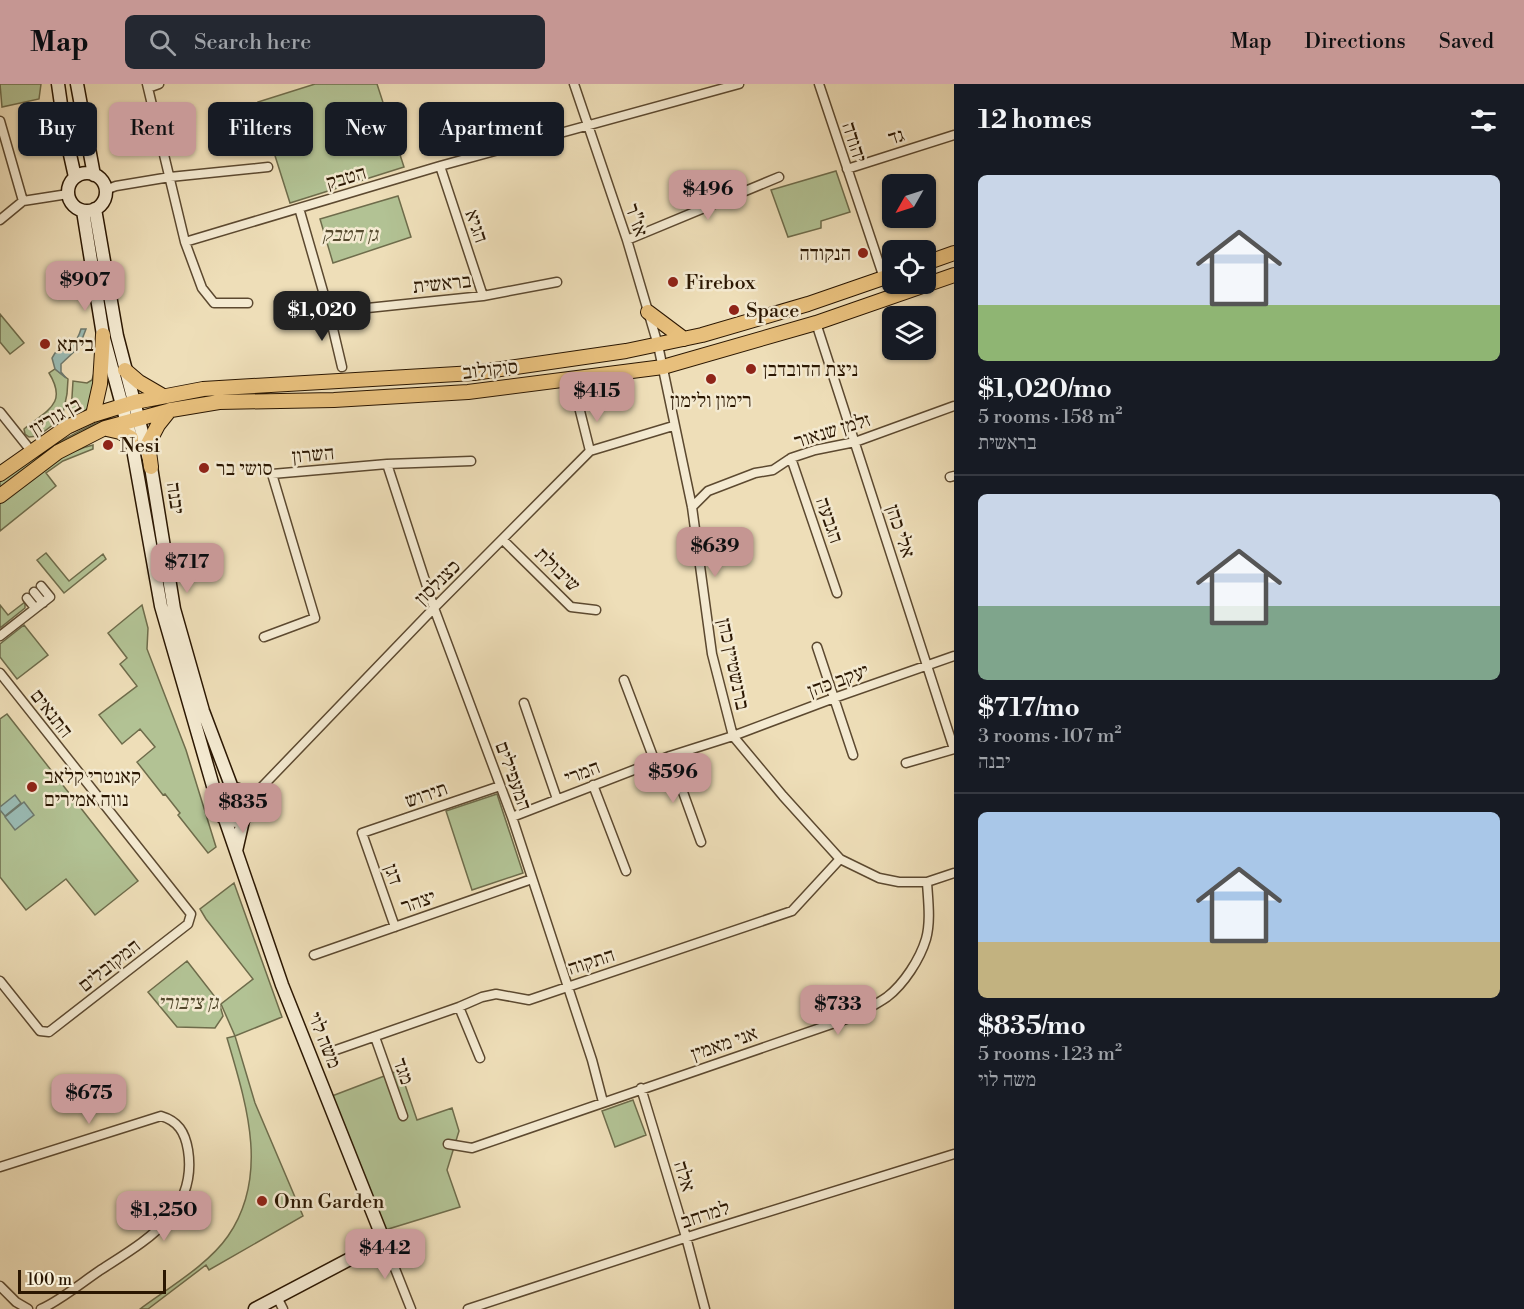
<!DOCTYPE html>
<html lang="en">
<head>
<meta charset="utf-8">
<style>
	:root { --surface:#171b24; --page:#242831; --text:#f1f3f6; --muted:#9ea1a6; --line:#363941; --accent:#c59692 }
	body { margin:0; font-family:"Libre Bodoni","Frank Ruhl Libre",serif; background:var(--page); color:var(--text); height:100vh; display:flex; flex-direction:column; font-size:22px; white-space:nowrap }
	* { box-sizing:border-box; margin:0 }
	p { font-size:20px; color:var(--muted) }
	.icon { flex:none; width:33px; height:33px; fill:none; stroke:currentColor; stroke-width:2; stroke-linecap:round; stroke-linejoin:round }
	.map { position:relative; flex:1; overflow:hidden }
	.drawer { display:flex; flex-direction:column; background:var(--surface); width:570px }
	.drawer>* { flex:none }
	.hud { position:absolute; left:18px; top:18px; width:570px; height:54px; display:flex; gap:12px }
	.needle { width:39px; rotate:231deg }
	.fabs { position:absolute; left:882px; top:90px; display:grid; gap:12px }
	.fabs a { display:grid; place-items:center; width:54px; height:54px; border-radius:9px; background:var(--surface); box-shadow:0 2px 4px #0004; font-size:30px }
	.scale { position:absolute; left:18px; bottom:15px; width:148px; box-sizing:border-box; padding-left:6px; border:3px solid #2b1702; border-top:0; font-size:16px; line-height:21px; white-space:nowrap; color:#2b1702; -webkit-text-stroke:4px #f4ead1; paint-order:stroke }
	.price { position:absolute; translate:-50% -51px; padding:0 14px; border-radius:12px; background:var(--accent); color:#111; font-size:20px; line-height:39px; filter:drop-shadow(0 2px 3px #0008) }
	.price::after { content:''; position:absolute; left:50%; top:36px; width:18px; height:14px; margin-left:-9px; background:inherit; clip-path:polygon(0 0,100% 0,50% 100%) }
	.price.on { background:#222; color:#fff }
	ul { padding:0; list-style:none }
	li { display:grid; align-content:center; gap:12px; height:318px; padding:0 24px }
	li+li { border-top:2px solid var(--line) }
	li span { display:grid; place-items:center; height:186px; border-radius:9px; color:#555 }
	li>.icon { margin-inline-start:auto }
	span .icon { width:108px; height:108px; fill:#fffc; stroke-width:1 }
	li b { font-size:26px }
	h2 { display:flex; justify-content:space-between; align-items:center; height:72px; padding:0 24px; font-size:26px }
	.chip { padding:0 21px; border-radius:9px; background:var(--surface); box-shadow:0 2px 4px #0004; font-size:21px; line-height:54px }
	.chip.on { background:var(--accent); color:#111 }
	header { display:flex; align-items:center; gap:36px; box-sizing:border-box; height:84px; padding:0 30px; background:var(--accent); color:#111 }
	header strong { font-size:28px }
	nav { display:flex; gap:33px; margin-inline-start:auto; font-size:21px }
	.search { width:420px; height:54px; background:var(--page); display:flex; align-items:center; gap:15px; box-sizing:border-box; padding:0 21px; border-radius:9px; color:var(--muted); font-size:22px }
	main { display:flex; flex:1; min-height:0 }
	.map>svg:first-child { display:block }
</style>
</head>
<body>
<header>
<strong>Map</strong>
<div class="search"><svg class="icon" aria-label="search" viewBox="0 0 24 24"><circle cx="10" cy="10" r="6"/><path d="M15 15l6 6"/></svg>Search here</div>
<nav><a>Map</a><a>Directions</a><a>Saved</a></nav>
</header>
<main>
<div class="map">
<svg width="954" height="1225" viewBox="0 0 954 1225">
	<rect width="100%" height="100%" fill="#eedeb8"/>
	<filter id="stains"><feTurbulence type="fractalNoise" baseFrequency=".00333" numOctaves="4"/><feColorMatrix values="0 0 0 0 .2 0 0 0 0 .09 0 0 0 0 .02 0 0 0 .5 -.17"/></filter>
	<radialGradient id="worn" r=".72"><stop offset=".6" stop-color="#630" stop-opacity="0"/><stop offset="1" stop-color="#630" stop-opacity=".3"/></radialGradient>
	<path fill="#b2c294" stroke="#6e6c4b" stroke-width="1.5" d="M0,0H41L39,15L2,23Z
		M315,0H377L404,83L290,119L258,18Z
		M836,87L850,128L821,137V144L788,153L771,106Z
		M398,112L411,153L333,179L320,135Z
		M0,230L24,259L10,270L0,258Z
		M55,285L68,295L67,310L62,334L38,352L29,353L25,350L24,345C47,326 68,320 49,289Z
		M94,289C95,308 96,328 73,331L71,329L73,297L87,299L92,296Z
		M110,333V336L93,342L51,365L0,406V398C37,371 67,351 110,333Z
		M93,361V365L63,377L46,389L56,402L0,447V419C26,399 60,368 93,361Z
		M46,469L69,497L103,470L106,475L64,509L37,476Z
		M25,518V524L0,544V521L8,531Z
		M142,521L148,544L147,565L186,666L216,763L208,769L178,731L180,729L165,710L163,711L137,678L155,663L140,645L122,660L99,631L137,602L120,580L127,574L108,549Z
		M24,541L48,571L17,595L0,573V560Z
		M7,630L138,797L95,831L66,795L26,826L0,793V635Z
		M497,710L523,789L472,806L446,727Z
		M234,799L282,933L235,952L255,1019L303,1132L209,1186L206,1181L148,1225H140C168,1204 208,1181 228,1152C270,1091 246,1019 227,954L235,952L221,920L253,895L206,835L200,825Z
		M187,877L219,918L223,932L215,944L177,943L148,908Z
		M400,986L417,1036L452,1024L459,1047L447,1086L460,1123L385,1146L332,1012Z
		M633,1016L646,1051L615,1063L602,1027Z"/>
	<path fill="#9abbb4" stroke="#6e796d" stroke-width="1.5" d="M81,245H86L79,263L61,280V288L66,294L55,285L52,274L55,269C69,266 77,259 81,245Z
		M15,711L21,719L5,732L0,726V723Z
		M24,718L34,731L15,746L5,733Z"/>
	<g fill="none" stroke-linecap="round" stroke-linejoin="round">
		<defs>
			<path id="street" d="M147,0L185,158L202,204L214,219H248
				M574,0L627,156L658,261L692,423L712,570L733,652L783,712L840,775L879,794L899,798H927L954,789
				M819,0L884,194
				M148,4L159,0
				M0,37L23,117
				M440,82L483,212
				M847,85L954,51
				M105,106L116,102L170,93L268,83
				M299,124L329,228L342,283
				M0,136L23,117L68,110
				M627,156L779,93
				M185,158L440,82L739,0
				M329,228L483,212L557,198
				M816,239L954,665
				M578,319L590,367
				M0,328L32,368
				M791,374L837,509
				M387,380L434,524L512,733L592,976L603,1018
				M950,393L954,392
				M692,423L708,407L755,389L773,386L791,374L815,366L855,358L954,322
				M503,456L571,523L596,526
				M34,508L43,519
				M27,514L35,524
				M0,552L50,513L41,502
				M264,553L315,534L272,390L387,380L471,377
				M817,563L853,671
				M0,589L191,830L188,840L49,948L40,947L0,897
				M624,596L655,678
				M524,619L557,715
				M670,672L701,758
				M906,679L954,665
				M593,701L626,787
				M246,712L257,708L434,524L590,367L673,342
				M512,733L670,672L733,652L834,614L954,572
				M395,843L362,749L500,702
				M314,871L532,795
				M459,923L480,974
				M375,953L403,1032
				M333,967L459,923L482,913L496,910L529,916L792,827L840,775
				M641,1004L686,1153L705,1225
				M448,1060L472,1064L855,932C865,926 877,920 887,913C904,900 920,875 926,855C931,837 928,816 927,798
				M0,1083L161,1032C178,1037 185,1048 188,1066C198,1129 145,1157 99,1187C80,1200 61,1216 41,1225
				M384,1157L411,1225
				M0,1202L16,1218L28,1225
				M277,1213L283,1225
				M468,1225L700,1149L954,1070"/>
			<path id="secondary" d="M58,0L65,48L75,93
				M77,0L94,91
				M68 108a19 19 0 1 1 38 0a19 19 0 1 1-38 0Z
				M95,125L117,252L151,383L174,525L203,627L232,704
				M83,127L103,251L131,354L161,522L217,716
				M217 721a16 16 0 1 1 32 0a16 16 0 1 1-32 0Z
				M225,735L282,901L384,1157L255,1225
				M236,767L244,732"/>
			<path id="primary" d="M926,179L954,169
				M648,228L684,255
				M125,286L139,298L163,312
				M93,331L100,300L103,251
				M107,345L120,348L131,354
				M151,383L148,360L158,341L170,326
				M0,390L67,343L93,331L135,318L203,305L474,289L626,267L702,251L808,220L892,191
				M0,412L58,368L105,344L171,326L219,318L334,316L468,308L663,283L816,239L954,191"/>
		</defs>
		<use href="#street" stroke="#5c4930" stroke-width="11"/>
		<use href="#secondary" stroke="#2b1702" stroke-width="15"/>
		<use href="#primary" stroke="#2b1702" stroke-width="16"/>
		<use href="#street" stroke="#f4ead1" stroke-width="8"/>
		<use href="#secondary" stroke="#f4ead1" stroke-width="12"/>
		<use href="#primary" stroke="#e7bf7c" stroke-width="14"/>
	</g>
	<g fill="#8f2418" stroke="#f4ead1" stroke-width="2">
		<circle cx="863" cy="169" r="6"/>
		<circle cx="673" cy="198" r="6"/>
		<circle cx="734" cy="226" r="6"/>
		<circle cx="45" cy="260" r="6"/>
		<circle cx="751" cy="285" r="6"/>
		<circle cx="711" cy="295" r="6"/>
		<circle cx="108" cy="361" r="6"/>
		<circle cx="204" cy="384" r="6"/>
		<circle cx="32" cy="703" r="6"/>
		<circle cx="262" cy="1117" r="6"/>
	</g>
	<g text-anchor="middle" stroke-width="5" stroke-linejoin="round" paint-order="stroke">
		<g font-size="20" fill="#2b1702" stroke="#f4ead1">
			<text transform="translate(896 52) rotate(-18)" y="7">גד</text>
			<text transform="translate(855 58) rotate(72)" y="7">יהודה</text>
			<text transform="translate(346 93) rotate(-16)" y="7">הטבק</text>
			<text transform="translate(637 136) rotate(71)" y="7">אז"ר</text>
			<text transform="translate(477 142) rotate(71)" y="7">הגיא</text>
			<text transform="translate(442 199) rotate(-6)" y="7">בראשית</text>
			<text transform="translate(490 285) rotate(-6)" y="7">סוקולוב</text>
			<text transform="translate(55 332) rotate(-30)" y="7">בן גוריון</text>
			<text transform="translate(832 346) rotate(-17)" y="7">זלמן שנאור</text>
			<text transform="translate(313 370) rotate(-5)" y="7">השרון</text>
			<text transform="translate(176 414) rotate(82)" y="7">יבנה</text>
			<text transform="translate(830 436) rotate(71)" y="7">הגבעה</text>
			<text transform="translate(901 447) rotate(72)" y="7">אלי כהן</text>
			<text transform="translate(558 485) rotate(44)" y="7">שיבולת</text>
			<text transform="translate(437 498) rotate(-45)" y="7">כצנלסון</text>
			<text transform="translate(734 580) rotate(78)" y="7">ברנשטיין כהן</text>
			<text transform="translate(838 596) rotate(-20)" y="7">יעקב כהן</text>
			<text transform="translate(52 629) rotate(52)" y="7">התנאים</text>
			<text transform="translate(582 688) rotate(-21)" y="7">המרי</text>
			<text transform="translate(514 692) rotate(70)" y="7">המעפילים</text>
			<text transform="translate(426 710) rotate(-19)" y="7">תירוש</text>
			<text transform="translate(394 790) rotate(71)" y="7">דגן</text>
			<text transform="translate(418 817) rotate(-19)" y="7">יצהר</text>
			<text transform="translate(591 877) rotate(-18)" y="7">התקוה</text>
			<text transform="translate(109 881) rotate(-38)" y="7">המקובלים</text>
			<text transform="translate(325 956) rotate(68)" y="7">משה לוי</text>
			<text transform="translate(724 959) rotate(-19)" y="7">אני מאמין</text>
			<text transform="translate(404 987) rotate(71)" y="7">מגד</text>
			<text transform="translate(685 1092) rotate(73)" y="7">אלה</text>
			<text transform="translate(705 1130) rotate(-18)" y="7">למרחב</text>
		</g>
		<g font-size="20" font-style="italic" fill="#544a2e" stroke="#f4ead1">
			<text x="350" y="157">גן הטבק</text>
			<text x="188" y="925">גן ציבורי</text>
		</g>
		<g font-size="20" fill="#2b1702" stroke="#f4ead1" text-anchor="start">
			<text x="851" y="176" text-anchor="end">הנקודה</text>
			<text x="685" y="205">Firebox</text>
			<text x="746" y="233">Space</text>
			<text x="57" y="267">ביתא</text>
			<text x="763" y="292">ניצת הדובדבן</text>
			<text x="711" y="323" text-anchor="middle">רימון ולימון</text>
			<text x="120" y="368">Nesi</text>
			<text x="216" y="391">סושי בר</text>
			<text x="44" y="699">קאנטרי קלאב<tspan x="44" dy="23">נווה אמירים</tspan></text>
			<text x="274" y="1124">Onn Garden</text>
		</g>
	</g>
	<rect width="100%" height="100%" filter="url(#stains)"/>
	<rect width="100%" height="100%" fill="url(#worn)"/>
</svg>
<div class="fabs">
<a><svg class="needle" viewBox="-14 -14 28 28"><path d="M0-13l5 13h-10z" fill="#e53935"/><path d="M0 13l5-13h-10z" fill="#9ea1a6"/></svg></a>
<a><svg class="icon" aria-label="locate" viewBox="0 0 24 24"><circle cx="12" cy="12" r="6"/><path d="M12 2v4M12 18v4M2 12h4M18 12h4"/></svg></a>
<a><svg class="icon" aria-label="layers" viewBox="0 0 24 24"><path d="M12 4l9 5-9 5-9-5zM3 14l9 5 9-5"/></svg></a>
</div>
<div class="scale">100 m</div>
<b class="price" style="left:708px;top:137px">$496</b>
<b class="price" style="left:85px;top:228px">$907</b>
<b class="price on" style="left:322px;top:258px">$1,020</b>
<b class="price" style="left:597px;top:339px">$415</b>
<b class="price" style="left:715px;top:494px">$639</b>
<b class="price" style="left:187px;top:510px">$717</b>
<b class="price" style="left:673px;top:720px">$596</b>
<b class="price" style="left:243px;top:750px">$835</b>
<b class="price" style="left:838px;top:952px">$733</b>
<b class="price" style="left:89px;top:1041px">$675</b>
<b class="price" style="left:164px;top:1158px">$1,250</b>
<b class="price" style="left:385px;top:1196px">$442</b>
<div class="hud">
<a class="chip">Buy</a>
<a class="chip on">Rent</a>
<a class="chip">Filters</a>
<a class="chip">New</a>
<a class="chip">Apartment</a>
</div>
</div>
<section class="drawer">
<h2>12 homes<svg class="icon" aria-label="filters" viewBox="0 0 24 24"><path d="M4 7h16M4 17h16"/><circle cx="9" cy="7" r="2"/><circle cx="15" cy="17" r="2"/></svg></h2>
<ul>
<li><span style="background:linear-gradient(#c9d6e8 70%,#8fb573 0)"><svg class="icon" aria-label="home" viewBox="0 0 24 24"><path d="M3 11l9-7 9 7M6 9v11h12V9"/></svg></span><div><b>$1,020/mo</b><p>5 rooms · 158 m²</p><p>בראשית</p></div></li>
<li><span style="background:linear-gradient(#c9d6e8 60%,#7fa58c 0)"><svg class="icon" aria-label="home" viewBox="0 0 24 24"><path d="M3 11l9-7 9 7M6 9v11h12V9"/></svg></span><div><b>$717/mo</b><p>3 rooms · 107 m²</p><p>יבנה</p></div></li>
<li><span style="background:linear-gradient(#a9c7e8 70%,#c2b280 0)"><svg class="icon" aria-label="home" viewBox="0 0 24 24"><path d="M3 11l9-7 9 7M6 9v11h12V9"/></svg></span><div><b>$835/mo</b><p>5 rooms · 123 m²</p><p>משה לוי</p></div></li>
</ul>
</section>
</main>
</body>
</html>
